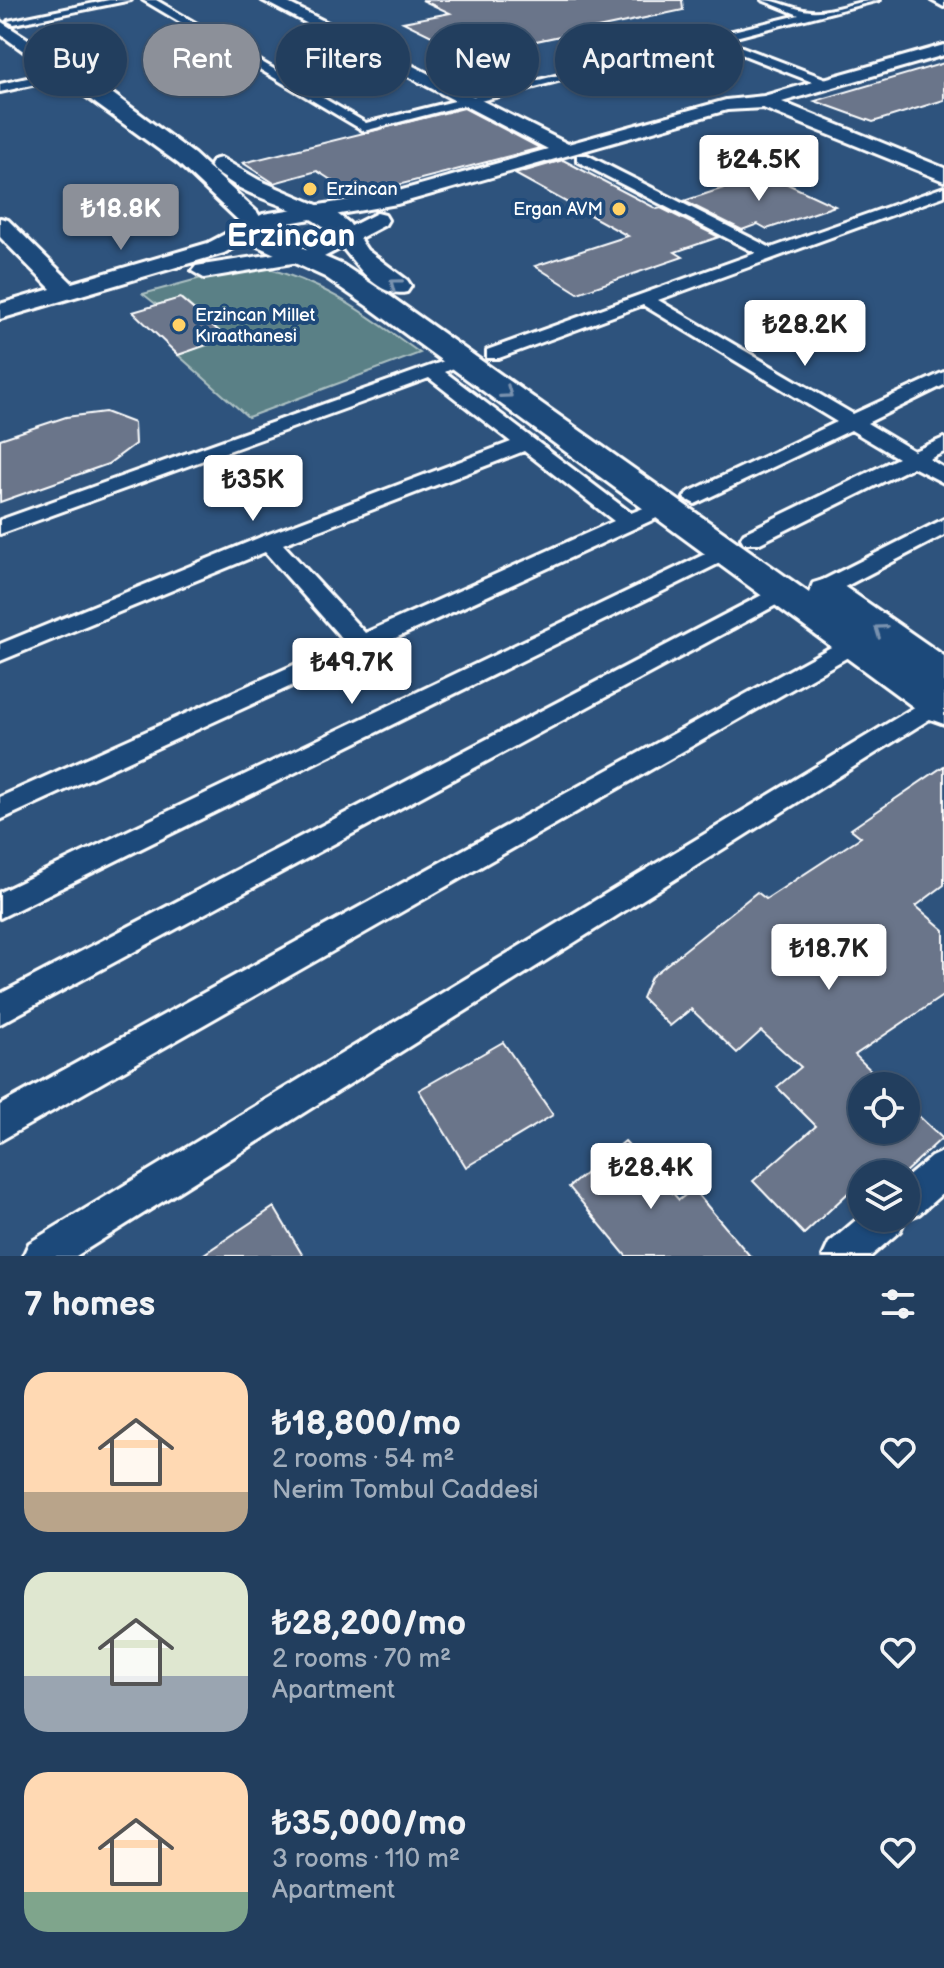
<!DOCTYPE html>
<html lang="en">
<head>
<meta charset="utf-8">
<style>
	:root { --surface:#223e5e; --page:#2e4967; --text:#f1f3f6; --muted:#a2aebc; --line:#3f5773; --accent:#8c9099 }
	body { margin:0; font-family:"Balsamiq Sans",sans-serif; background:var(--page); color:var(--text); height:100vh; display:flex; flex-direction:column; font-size:30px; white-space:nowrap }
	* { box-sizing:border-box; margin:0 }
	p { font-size:26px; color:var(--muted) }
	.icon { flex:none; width:44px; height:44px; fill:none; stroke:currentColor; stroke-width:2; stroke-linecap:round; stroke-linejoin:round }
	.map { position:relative; height:1256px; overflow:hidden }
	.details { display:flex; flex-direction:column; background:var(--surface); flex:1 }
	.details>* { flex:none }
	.guide { position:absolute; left:24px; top:24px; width:896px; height:72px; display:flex; gap:16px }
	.buttons { position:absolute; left:848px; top:1072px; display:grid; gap:16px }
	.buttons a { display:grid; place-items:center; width:72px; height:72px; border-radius:50%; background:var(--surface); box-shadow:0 2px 6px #0004,0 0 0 2px var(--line); font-size:40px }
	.price { position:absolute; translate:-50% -68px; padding:0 18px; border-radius:8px; background:#fff; color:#222; font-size:26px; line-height:52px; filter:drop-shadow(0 2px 4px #0008) }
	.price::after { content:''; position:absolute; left:50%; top:48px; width:24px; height:18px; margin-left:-12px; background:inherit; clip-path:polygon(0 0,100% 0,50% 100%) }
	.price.current { background:var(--accent); color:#fff }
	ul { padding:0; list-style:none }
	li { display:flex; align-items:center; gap:24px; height:200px; padding:0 24px }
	li span { display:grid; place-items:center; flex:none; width:224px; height:160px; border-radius:24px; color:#555 }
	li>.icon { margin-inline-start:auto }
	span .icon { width:96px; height:96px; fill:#fffc; stroke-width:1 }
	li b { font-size:34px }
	h2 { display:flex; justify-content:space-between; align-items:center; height:96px; padding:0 24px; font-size:34px }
	.tag { padding:0 28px; border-radius:36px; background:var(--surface); box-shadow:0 2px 6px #0004,0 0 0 2px var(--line); font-size:28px; line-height:72px }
	.tag.current { background:var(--accent); color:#fff }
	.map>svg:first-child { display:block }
</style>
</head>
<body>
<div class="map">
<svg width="944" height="1256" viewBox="0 0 944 1256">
	<rect width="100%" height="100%" fill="#2e537d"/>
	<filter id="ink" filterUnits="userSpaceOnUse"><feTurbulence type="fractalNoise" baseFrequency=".0125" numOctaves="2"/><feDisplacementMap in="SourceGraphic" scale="16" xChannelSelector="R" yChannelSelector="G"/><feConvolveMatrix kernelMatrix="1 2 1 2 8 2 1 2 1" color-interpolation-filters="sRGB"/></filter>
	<g filter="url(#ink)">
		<path fill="#5a8086" stroke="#acc0c2" stroke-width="2" d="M262,267C329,284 365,314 420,353L248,417L178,355L226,337L181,298L157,305L143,294L234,269Z"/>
		<path fill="#6b758a" stroke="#fff" stroke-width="2" d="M422,0H682L683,10L470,55L403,22L450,13Z
			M944,63V100L873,122L815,101Z
			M464,108L540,148L356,196L317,171L274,183L243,163Z
			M563,160L657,209L661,208L719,237L675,252L683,257L578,293L535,266L628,236L515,174Z
			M766,174L835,206L767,229L758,224L742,230L684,201Z
			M180,298L227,338L178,355L133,312Z
			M105,412L134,423L135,444L108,464L0,502V439L66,417Z
			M944,766V885L916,906L944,930V995L855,1055L887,1086H862V1130H906V1104L942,1138L903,1174H862V1180L804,1234L753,1181L816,1126L777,1087L801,1067L761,1031L737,1053L691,1009L670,1026L642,998L651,977L757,892L766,899L861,837L851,829Z
			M503,1042L553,1115L466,1167L419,1090Z
			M625,1141L679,1200L693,1189L750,1256H626L569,1187Z
			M274,1207L303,1256H201Z"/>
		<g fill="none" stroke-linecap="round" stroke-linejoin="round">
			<defs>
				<path id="street" d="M109,0H131L14,24L8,21Z
					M143,0H156L366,123L571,72L577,76L364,131Z
					M762,0C780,0 793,10 811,11C830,13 857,0 879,0L724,40L829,80V86L825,87L708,41V37L799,15Z
					M68,69L72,70V76L0,92V84Z
					M577,155H587L771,248L944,187V196L658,300L853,414L944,372V385L867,423L914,451L944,438V452L929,459L944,468V483L913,467L760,543H744L741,538L744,533L898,458L851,430L695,504L684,498L687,493L837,422L643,305L499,358H487V350L756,253L577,161Z
					M461,355L470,360L445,372L631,513L664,500L675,506L672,511L0,820V797L345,642L265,552L0,661V644L261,537L511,442L429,378L0,534V520ZM524,451L614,521L365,633L283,544Z
					M944,519V535L831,594H815L811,589L815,584Z
					M726,544L734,546L737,551L734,556L0,918V892Z
					M783,584L791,587L795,592L791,597L0,1024V994Z
					M853,635L862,637L865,643L862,649L0,1141V1105Z
					M936,694L944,696V710L76,1256H23L29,1243Z
					M944,1151V1192L919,1214L905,1219L900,1231L871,1256H823L829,1243L862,1215V1218H906V1178L931,1157Z"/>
				<path id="secondary" d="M262,0H282L568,144L726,100L764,96L944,45V55L782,102L944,168V181L763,108L727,110L397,204L277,225L224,253L0,319V304L51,289L0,237V218L8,220L72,283L208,243L263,214L388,194L548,149Z
					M931,0H944V7Z
					M377,213L385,215L388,220L385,225L322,258L204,278L192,271L196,266L306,249Z"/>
				<path id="primary" d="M0,21L109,91L194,154L257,212L271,234L343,265L390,296L809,593L813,583L826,579L839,583L944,656V724L930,719L370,308L325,277L253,244L239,221L179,164L0,34Z
					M221,158L259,180L336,213L349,223L367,250L407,280L411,286L407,292C372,300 349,250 328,231C306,211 271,204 244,190C233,185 223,177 213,170L210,165L213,160Z"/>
			</defs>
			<use href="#street" stroke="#fff" stroke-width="6"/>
			<use href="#secondary" stroke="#fff" stroke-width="6"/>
			<use href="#primary" stroke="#fff" stroke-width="6"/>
			<use href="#street" fill="#1f4a7a" fill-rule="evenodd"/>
			<use href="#secondary" fill="#1f4a7a" fill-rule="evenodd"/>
			<use href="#primary" fill="#1f4a7a" fill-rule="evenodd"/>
		</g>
		<defs><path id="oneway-chevron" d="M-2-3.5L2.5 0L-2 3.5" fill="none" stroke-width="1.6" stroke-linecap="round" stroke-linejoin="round" transform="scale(2)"/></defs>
		<g stroke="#7992af">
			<use href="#oneway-chevron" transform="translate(395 284) rotate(-143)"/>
			<use href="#oneway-chevron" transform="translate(507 393) rotate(36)"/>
			<use href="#oneway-chevron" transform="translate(880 630) rotate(-145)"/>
		</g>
	</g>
	<g fill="#ffd166" stroke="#1f4a7a" stroke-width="3">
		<circle cx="310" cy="189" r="8"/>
		<circle cx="619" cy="209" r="8"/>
		<circle cx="179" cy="325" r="8"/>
	</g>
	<g text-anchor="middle" stroke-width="8" stroke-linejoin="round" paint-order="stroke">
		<g font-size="18" fill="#fff" stroke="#1f4a7a" text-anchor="start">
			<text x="326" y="195">Erzincan</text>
			<text x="603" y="215" text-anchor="end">Ergan AVM</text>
			<text x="195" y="321">Erzincan Millet<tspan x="195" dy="21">Kıraathanesi</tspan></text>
		</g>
		<g font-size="32" font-weight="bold" fill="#fff" stroke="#1f4a7a">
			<text x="291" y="246">Erzincan</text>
		</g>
	</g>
</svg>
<div class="buttons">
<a><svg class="icon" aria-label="locate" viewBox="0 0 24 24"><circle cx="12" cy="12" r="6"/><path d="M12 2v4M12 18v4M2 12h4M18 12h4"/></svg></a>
<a><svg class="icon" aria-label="layers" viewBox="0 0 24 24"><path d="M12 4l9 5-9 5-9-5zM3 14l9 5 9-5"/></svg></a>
</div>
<b class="price" style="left:759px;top:203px">₺24.5K</b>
<b class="price current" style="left:121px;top:252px">₺18.8K</b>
<b class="price" style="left:805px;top:368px">₺28.2K</b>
<b class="price" style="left:253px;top:523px">₺35K</b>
<b class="price" style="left:352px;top:706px">₺49.7K</b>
<b class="price" style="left:829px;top:992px">₺18.7K</b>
<b class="price" style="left:651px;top:1211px">₺28.4K</b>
<div class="guide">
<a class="tag">Buy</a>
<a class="tag current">Rent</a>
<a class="tag">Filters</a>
<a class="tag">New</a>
<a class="tag">Apartment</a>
</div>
</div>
<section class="details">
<h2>7 homes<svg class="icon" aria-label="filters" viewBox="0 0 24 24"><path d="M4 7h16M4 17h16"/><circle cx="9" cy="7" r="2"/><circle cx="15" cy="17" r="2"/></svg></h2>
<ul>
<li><span style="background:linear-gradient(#ffd9b3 75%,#b9a48a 0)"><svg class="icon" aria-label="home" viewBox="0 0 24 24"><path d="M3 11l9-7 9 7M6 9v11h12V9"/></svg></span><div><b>₺18,800/mo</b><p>2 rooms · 54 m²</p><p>Nerim Tombul Caddesi</p></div><svg class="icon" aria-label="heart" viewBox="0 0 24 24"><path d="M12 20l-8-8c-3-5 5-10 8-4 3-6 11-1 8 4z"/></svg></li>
<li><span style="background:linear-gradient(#dfe7d0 65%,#9aa5b1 0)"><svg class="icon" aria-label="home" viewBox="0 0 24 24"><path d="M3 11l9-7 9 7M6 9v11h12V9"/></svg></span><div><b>₺28,200/mo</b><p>2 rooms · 70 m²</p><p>Apartment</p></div><svg class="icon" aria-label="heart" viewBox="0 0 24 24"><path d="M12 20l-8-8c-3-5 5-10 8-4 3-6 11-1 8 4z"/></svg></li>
<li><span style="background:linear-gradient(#ffd9b3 75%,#7fa58c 0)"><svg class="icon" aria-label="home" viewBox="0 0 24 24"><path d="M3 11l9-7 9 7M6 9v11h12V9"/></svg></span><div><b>₺35,000/mo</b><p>3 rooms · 110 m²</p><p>Apartment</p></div><svg class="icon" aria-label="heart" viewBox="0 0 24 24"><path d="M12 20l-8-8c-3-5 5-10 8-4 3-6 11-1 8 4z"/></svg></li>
</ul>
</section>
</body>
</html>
